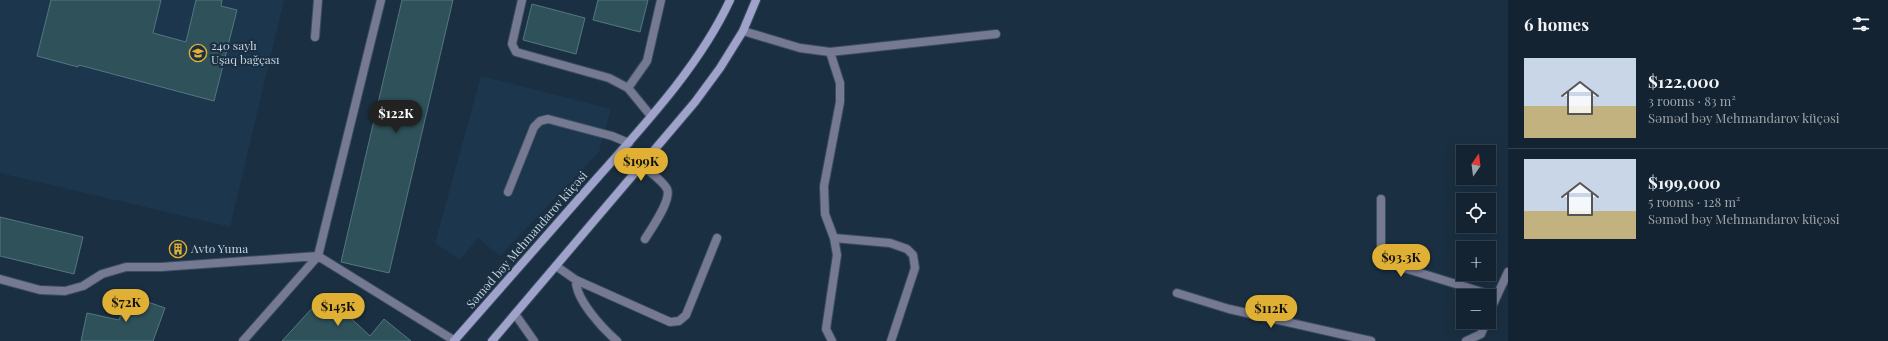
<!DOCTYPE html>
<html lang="en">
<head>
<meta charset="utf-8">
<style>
	:root { --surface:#142331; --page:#1d2b39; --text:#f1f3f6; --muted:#9da4ab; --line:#33404d; --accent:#e0b034 }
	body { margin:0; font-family:"Playfair Display",serif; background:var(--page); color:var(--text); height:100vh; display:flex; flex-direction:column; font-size:15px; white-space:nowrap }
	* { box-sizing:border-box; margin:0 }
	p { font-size:13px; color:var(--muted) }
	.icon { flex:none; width:22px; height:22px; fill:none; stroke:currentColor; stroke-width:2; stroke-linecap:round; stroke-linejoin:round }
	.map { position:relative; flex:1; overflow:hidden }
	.side { display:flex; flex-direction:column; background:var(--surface); width:380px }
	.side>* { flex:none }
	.needle { width:26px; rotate:14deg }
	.buttons { position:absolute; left:1456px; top:145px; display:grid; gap:8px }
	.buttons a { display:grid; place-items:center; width:40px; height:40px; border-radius:0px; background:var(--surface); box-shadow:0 4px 16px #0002,0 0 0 1px var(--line); font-size:20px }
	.price { position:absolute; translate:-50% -34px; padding:0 9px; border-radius:14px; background:var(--accent); color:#111; font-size:13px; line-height:26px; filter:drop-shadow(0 1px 2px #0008) }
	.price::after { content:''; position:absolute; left:50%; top:24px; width:12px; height:9px; margin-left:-6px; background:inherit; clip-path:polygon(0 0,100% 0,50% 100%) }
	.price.current { background:#222; color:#fff }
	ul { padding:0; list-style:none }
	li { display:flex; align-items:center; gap:12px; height:100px; padding:0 16px }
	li+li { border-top:1px solid var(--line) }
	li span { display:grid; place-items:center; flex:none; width:112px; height:80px; border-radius:0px; color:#555 }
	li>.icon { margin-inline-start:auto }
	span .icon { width:48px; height:48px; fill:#fffc; stroke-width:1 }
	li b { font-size:17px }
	h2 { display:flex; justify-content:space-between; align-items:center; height:48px; padding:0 16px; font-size:17px }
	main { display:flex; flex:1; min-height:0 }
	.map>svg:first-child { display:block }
</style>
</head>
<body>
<main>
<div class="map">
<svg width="1508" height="341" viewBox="0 0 1508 341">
	<rect width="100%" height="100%" fill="#1a2f41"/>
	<path fill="#1c364e" d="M0,0H284L230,227L0,173Z
		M481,76L611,109L599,152L500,256L478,238L460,260L435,243Z"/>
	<path fill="#2e515a" stroke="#537881" d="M51,0H161L153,33L186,42L196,0H222L221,6L237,10L214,101L79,65L78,67L37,56Z
		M402,0H453L389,273L341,262Z
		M598,0H648L640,32L593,20Z
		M532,4L585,18L576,54L523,40Z
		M0,217L83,237L74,274L0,256Z
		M325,294L370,336L384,319L411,341H282Z
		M128,295L165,308L153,341H81L87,313L119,320Z"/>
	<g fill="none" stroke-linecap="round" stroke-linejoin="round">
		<defs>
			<path id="lane" d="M522,0L512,44L516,52L609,78L628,88L651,116
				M743,31L800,48L830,52L840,83V102L824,186L825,214L834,238L837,255L826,329L832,341
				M315,37L318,0
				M830,52L996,34
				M628,88L647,61L661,0
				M642,165C649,171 664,182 667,189C672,200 651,229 645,239
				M508,192L534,127L540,121L548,119L612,136L629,143
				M834,238L890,243L907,249L913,255L915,268L891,341
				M556,266L576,280L670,322L679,321L686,315L717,238
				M0,279L40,290L65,291L83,286L102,274L126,267H161L318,256L381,0
				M576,280C575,299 603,329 617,341
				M515,314L534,341
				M243,341L318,256L455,341"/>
			<path id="street" d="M1381,199V256L1391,264L1495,296
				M1177,293L1229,309L1371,341
				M1489,313L1508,272
				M1466,341L1481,334L1486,322"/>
			<path id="secondary" d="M454,341C502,287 550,232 598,177C645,124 700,65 730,0
				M492,341L695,102L720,68L743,31L756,0"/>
		</defs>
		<use href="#lane" stroke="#394d5d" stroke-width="10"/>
		<use href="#street" stroke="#394d5d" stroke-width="10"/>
		<use href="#secondary" stroke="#394d5d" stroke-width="10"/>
		<use href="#lane" stroke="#757992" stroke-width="8"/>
		<use href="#street" stroke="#757992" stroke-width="8"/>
		<use href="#secondary" stroke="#9fa3cc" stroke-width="8"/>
	</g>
	<defs>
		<symbol id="school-ring" viewBox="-11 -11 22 22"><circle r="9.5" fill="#1a2f41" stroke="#e0b034" stroke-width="1.5"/><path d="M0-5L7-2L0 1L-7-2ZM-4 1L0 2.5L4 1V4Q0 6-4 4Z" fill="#e0b034"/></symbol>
		<symbol id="building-ring" viewBox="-11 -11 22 22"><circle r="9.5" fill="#1a2f41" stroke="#e0b034" stroke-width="1.5"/><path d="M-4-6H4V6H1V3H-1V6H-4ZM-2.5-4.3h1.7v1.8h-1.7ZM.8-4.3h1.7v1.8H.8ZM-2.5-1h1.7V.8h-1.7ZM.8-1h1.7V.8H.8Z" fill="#e0b034"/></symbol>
	</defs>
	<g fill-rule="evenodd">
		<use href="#school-ring" x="188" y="43" width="20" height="20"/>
		<use href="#building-ring" x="168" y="239" width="20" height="20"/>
	</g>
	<g text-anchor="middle" stroke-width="4" stroke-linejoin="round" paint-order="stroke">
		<g font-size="12" fill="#c6d3df" stroke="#1a2f41" text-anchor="start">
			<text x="211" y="50">240 saylı<tspan x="211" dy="14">Uşaq bağçası</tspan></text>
			<text x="191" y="253">Avto Yuma</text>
		</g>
		<g font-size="12" fill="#c6d3df" stroke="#1a2f41">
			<text transform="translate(527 240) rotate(-49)" y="4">Səməd bəy Mehmandarov küçəsi</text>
		</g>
	</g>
</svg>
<div class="buttons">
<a><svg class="needle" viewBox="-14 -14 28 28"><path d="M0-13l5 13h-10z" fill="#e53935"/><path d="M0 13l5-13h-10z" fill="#9da4ab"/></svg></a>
<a><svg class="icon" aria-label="locate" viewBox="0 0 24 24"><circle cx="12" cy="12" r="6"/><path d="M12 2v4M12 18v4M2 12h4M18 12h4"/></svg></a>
<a>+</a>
<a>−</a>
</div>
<b class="price current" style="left:396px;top:134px">$122K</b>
<b class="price" style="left:641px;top:182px">$199K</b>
<b class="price" style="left:1401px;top:278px">$93.3K</b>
<b class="price" style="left:126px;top:323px">$72K</b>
<b class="price" style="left:338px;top:327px">$145K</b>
<b class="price" style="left:1271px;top:329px">$112K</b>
</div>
<section class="side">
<h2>6 homes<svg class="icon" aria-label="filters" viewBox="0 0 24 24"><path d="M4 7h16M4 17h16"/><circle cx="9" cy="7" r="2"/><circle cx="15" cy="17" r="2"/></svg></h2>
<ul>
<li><span style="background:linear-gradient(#c9d6e8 60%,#c2b280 0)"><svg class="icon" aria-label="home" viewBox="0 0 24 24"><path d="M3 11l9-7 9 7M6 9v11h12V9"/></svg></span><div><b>$122,000</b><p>3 rooms · 83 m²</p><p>Səməd bəy Mehmandarov küçəsi</p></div></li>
<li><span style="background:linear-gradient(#c9d6e8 65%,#c2b280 0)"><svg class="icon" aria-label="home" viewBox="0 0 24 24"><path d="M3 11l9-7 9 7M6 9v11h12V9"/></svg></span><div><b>$199,000</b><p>5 rooms · 128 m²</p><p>Səməd bəy Mehmandarov küçəsi</p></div></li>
</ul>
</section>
</main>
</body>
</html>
